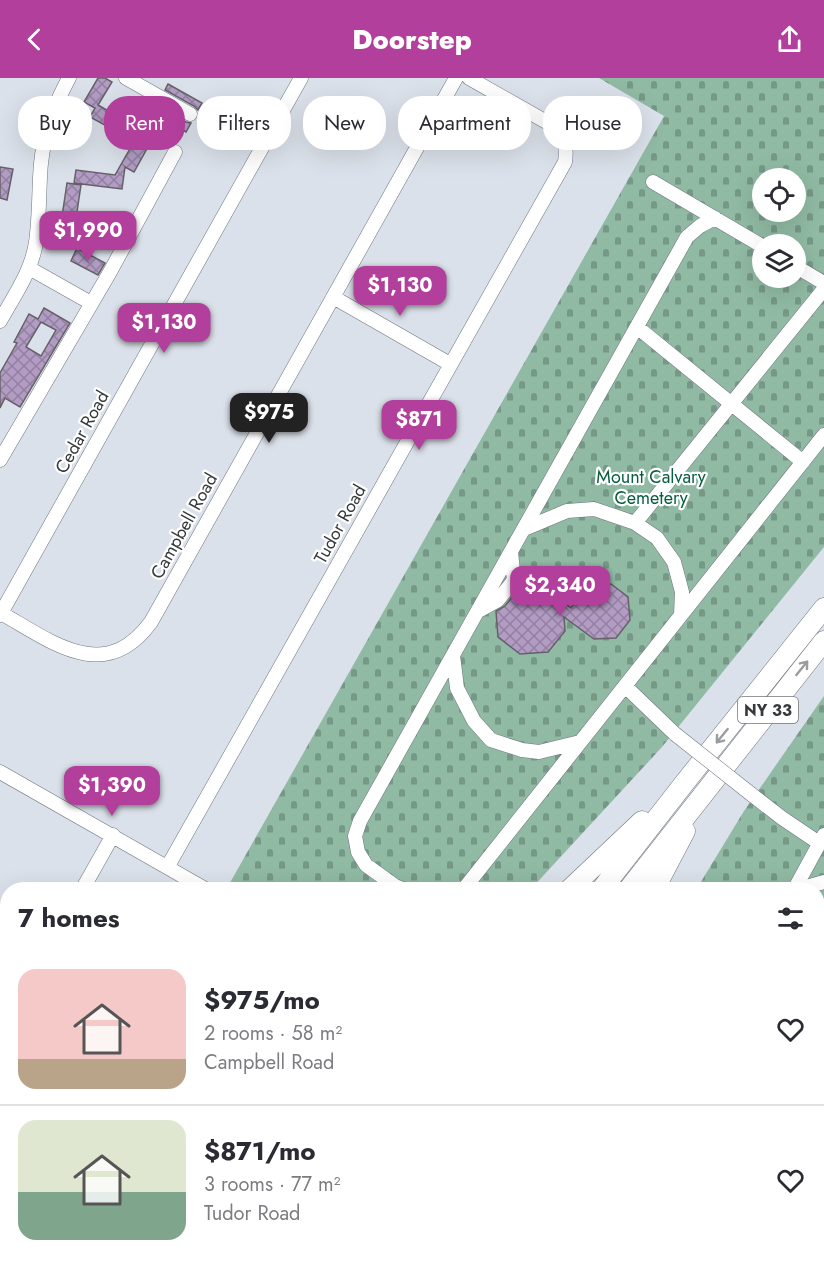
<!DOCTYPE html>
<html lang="en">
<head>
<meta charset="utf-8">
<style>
	:root { --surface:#fff; --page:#f7f7f7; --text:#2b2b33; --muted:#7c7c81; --line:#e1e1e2; --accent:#b13f9b }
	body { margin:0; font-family:Jost,sans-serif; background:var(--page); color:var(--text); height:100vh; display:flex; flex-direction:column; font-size:22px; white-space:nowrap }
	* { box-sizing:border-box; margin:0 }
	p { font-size:20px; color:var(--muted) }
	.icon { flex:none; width:33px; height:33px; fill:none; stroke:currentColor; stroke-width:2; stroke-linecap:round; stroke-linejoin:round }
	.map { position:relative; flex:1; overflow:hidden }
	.sheet { position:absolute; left:0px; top:804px; width:825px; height:384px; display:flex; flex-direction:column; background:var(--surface); border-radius:24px 24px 0 0; box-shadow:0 6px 24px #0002 }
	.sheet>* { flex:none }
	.guide { position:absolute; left:18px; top:18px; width:789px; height:54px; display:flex; gap:12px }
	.tools { position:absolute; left:752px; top:90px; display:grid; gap:12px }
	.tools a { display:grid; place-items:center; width:54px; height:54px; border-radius:50%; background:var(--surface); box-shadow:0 6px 24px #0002; font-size:30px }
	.price { position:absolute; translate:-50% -51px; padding:0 14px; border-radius:12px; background:var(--accent); color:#fff; font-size:20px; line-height:39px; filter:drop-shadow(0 2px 3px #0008) }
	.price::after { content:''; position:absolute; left:50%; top:36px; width:18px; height:14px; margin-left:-9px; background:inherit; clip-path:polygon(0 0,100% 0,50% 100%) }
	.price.current { background:#222; color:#fff }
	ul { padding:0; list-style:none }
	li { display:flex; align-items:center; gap:18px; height:150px; padding:0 18px }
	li+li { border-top:2px solid var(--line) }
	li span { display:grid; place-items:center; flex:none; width:168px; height:120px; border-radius:18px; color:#555 }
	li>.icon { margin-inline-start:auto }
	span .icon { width:72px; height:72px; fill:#fffc; stroke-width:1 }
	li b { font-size:26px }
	h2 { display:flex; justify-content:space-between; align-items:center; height:72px; padding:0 18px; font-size:26px }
	.tag { padding:0 21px; border-radius:24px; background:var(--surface); box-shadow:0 6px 24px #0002; font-size:21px; line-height:54px }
	.tag.current { background:var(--accent); color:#fff }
	header { display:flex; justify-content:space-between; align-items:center; height:78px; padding:0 18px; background:var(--accent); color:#fff; font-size:27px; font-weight:800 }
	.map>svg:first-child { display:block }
</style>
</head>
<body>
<header><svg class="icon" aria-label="back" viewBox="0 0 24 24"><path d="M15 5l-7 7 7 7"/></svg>Doorstep<svg class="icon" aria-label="share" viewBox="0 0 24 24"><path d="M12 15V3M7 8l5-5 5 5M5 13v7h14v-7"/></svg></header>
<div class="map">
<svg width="824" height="1188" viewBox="0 0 824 1188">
	<defs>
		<pattern id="cemetery-stones" width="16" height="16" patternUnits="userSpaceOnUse" patternTransform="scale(1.5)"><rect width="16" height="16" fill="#90baa4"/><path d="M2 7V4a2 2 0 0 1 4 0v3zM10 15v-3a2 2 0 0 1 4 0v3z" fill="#769887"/></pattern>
		<pattern id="building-cross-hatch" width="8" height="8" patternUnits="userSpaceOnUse" patternTransform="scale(1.5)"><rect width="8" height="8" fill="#b29cc4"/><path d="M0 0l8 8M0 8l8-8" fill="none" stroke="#9280a0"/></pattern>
	</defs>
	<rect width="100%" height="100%" fill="#dbe1ea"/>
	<path fill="url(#cemetery-stones)" fill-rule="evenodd" d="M599,0H824V469L662,669L531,811L230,812L227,810L664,38ZM762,100H795V134H762ZM762,166H795V200H762Z
		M824,618V1151L818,1147V812H696L744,733Z"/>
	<path fill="url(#building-cross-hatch)" stroke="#666169" stroke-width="1.5" fill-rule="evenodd" d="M98,0H105L112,4L98,27L117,38L119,35L146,50L140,62L149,67L134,94L125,89L122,111L74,105L76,92L115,97L136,60L113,48L112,51L90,39L95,30L84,24Z
		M168,6L202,25L198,32L194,28L165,12Z
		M157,28L186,44L191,45L186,54L152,35Z
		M0,89L13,91L7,122L0,120Z
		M67,105L81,107L72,167L58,165Z
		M77,170L105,185L98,197L71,183Z
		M44,230L70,245L20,329L5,320L0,330V295L17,265L14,264L29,236L38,241ZM41,244L56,252L41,278L26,269Z
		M611,506L628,519L630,542L616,560L594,561L564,539L565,553L548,574L520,576L498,559L496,533L505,528L520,509L541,507L571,530L588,507Z"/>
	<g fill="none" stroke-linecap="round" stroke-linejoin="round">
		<defs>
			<path id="minor" d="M126,0L190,36
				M653,104L762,168
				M795,188L824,205
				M29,190L91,225
				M333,219L450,286
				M0,243C14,218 32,193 36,164C39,143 39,121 40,100C41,64 52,31 69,0
				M637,249L803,384
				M0,382L110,194L175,74
				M635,445L824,211
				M524,451L567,433L594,431L635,445L657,460L674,484L682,514L681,537
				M478,533L498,522L514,502L511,474
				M1,535C52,564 105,607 151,544L456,0
				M0,537L301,0
				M453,577L457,610L474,643L491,662L522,672L539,674L580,664
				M625,608L675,656
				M0,694L207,812
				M751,716L782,740L819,765
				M168,788L565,84C567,70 565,61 557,50L469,0
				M82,812L113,757
				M405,812L395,808L366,787L358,774L355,758L360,743L687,159L700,148L715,140
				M463,812L824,357
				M794,812L824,757
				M796,812L824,804
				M0,955L8,942
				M818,963L824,965
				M818,1060L824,1063
				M0,1133L8,1137
				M818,1164L824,1168
				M84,1180L97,1188
				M10,1188L15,1180
				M143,1188L147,1180
				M269,1188L273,1180
				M729,1188L733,1180"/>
			<path id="highway" d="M569,812L642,743
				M601,812L686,703L824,530
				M628,812L824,563
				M654,812L685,753
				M349,1188L353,1180
				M374,1188L378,1180
				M398,1188L403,1180
				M432,1188L437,1180"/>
		</defs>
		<use href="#minor" stroke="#6f757d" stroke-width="15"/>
		<use href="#highway" stroke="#6f757d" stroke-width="21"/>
		<use href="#minor" stroke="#fff" stroke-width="14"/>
		<use href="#highway" stroke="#fff" stroke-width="20"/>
		<defs>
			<path id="minor-bridge" d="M675,656L751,716"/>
		</defs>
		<use href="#minor-bridge" stroke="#6f757d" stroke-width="15" stroke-linecap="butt"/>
		<use href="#minor-bridge" stroke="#fff" stroke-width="14"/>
	</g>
	<defs><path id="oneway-shaft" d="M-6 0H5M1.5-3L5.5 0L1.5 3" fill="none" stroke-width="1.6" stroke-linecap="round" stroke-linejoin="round" transform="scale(1.5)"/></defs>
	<g stroke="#9b9c9e">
		<use href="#oneway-shaft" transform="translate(802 590) rotate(-51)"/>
		<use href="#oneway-shaft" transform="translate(722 658) rotate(129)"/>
	</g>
	<g text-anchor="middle" stroke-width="4.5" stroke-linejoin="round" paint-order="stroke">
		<rect fill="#fff" stroke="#737577" stroke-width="1.5" x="738" y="619" width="60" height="26" rx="4.5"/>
		<g font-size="16" font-weight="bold" fill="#373a3d">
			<text x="768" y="638">NY 33</text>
		</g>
		<g font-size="18" fill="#373a3d" stroke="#fff">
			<text transform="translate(82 354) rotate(-61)" y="6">Cedar Road</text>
			<text transform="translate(340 446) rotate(-61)" y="6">Tudor Road</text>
			<text transform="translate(184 448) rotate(-61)" y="6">Campbell Road</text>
		</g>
		<g font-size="18" fill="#085f40" stroke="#fff">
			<text x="651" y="405">Mount Calvary<tspan x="651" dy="21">Cemetery</tspan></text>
		</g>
	</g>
</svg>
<div class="tools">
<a><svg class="icon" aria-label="locate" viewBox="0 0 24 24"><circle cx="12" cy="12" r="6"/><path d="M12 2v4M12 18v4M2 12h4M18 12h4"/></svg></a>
<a><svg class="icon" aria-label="layers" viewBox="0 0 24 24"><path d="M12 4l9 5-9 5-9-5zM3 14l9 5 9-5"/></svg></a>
</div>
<b class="price" style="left:88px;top:184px">$1,990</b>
<b class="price" style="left:400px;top:239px">$1,130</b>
<b class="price" style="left:164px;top:276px">$1,130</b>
<b class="price current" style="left:269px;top:366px">$975</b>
<b class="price" style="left:419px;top:373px">$871</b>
<b class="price" style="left:560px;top:539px">$2,340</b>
<b class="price" style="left:112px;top:739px">$1,390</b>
<div class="guide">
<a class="tag">Buy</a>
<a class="tag current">Rent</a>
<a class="tag">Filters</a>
<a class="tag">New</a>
<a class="tag">Apartment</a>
<a class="tag">House</a>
</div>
<section class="sheet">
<h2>7 homes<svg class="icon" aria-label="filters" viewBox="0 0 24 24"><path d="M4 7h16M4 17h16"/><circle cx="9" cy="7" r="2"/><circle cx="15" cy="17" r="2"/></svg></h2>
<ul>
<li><span style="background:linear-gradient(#f6c9c9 75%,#b9a48a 0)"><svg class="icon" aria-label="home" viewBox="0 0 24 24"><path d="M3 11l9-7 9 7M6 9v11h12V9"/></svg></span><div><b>$975/mo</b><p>2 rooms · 58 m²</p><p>Campbell Road</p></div><svg class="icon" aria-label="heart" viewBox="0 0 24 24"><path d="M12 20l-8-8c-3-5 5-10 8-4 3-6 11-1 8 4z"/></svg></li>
<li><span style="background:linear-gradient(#dfe7d0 60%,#7fa58c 0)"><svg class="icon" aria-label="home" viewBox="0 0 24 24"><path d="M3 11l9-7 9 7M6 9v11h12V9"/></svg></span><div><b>$871/mo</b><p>3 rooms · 77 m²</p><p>Tudor Road</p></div><svg class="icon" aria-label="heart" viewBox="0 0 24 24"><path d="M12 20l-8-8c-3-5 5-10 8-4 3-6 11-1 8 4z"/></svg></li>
</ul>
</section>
</div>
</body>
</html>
